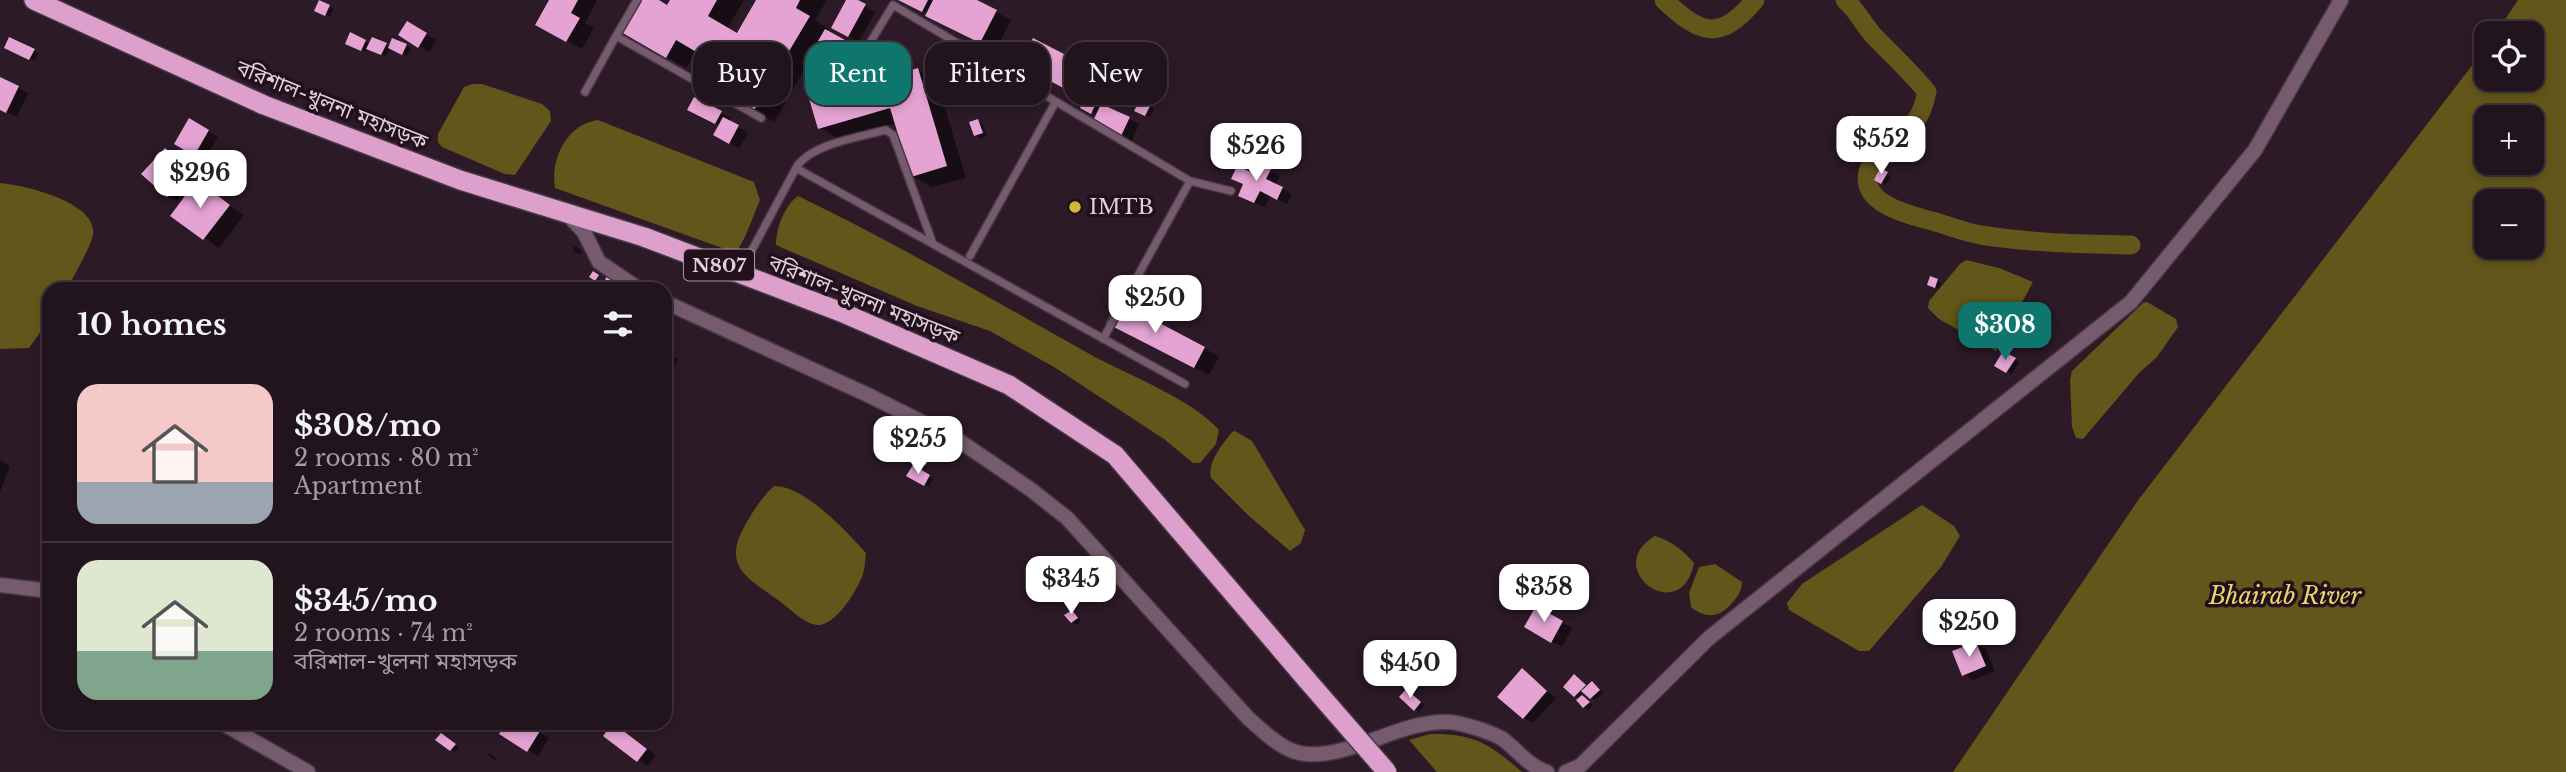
<!DOCTYPE html>
<html lang="en">
<head>
<meta charset="utf-8">
<style>
	:root { --surface:#21141d; --page:#2d212a; --text:#f1f3f6; --muted:#a29ea4; --line:#3e333b; --accent:#0f766e }
	body { margin:0; font-family:"Libre Baskerville","Noto Sans Bengali",serif; background:var(--page); color:var(--text); height:100vh; display:flex; flex-direction:column; font-size:26px; white-space:nowrap }
	* { box-sizing:border-box; margin:0 }
	p { font-size:23px; color:var(--muted) }
	.icon { flex:none; width:38px; height:38px; fill:none; stroke:currentColor; stroke-width:2; stroke-linecap:round; stroke-linejoin:round }
	.map { position:relative; flex:1; overflow:hidden }
	.drawer { position:absolute; left:42px; top:282px; width:630px; height:448px; display:flex; flex-direction:column; background:var(--surface); border-radius:21px; box-shadow:0 4px 10px #0003,0 0 0 2px var(--line) }
	.drawer>* { flex:none }
	.banner { position:absolute; left:693px; top:42px; width:665px; height:63px; display:flex; gap:14px }
	.controls { position:absolute; left:2474px; top:21px; display:grid; gap:14px }
	.controls a { display:grid; place-items:center; width:70px; height:70px; border-radius:14px; background:var(--surface); box-shadow:0 4px 10px #0003,0 0 0 2px var(--line); font-size:35px }
	.price { position:absolute; translate:-50% -60px; padding:0 16px; border-radius:14px; background:#fff; color:#222; font-size:23px; line-height:46px; filter:drop-shadow(0 2px 4px #0008) }
	.price::after { content:''; position:absolute; left:50%; top:42px; width:21px; height:16px; margin-left:-10px; background:inherit; clip-path:polygon(0 0,100% 0,50% 100%) }
	.price.active { background:var(--accent); color:#fff }
	ul { padding:0; list-style:none }
	li { display:flex; align-items:center; gap:21px; height:175px; padding:0 35px }
	li+li { border-top:2px solid var(--line) }
	li span { display:grid; place-items:center; flex:none; width:196px; height:140px; border-radius:21px; color:#555 }
	li>.icon { margin-inline-start:auto }
	span .icon { width:84px; height:84px; fill:#fffc; stroke-width:1 }
	li b { font-size:30px }
	h2 { display:flex; justify-content:space-between; align-items:center; height:84px; padding:0 35px; font-size:30px }
	.chip { padding:0 24px; border-radius:21px; background:var(--surface); box-shadow:0 4px 10px #0003,0 0 0 2px var(--line); font-size:24px; line-height:63px }
	.chip.active { background:var(--accent); color:#fff }
	.map>svg:first-child { display:block }
</style>
</head>
<body>
<div class="map">
<svg width="2566" height="772" viewBox="0 0 2566 772">
	<rect width="100%" height="100%" fill="#2c1a27"/>
	<path fill="#62561a" fill-rule="evenodd" d="M2518,0H2566V772H1953L2139,499L2487,46V79H2532V33H2496ZM2487,117H2532V163H2487ZM2487,201H2532V247H2487Z
		M472,84H482L542,104L550,111L551,121L515,175L505,174L442,147L438,142V134L464,87Z
		M598,120L754,182L760,200L745,237L736,253L555,188C550,159 567,124 598,120Z
		M0,183C24,185 97,202 93,234C92,245 73,277 67,289H49V320L29,348L0,349Z
		M798,196C900,245 996,302 1095,357C1133,377 1191,399 1219,430L1216,444L1200,463H1193L1164,439L1054,367L990,331L917,306L776,245C776,229 784,206 798,196Z
		M1966,260L1999,268L2033,282L1996,351L1939,319L1928,308L1929,301L1960,264Z
		M2147,302L2176,319L2178,327L2157,357L2139,373L2083,439L2076,438L2072,427L2070,380L2072,371L2143,303Z
		M1235,431L1252,441L1305,530L1301,543L1290,551L1249,516L1211,478C1207,462 1223,444 1232,432Z
		M774,486C805,486 846,531 866,553C865,561 865,572 861,579C855,593 836,624 819,625C807,626 791,610 782,603C747,577 719,567 748,520C756,507 763,496 774,486Z
		M1922,505L1954,526L1960,536L1941,567L1869,651H1859L1789,610L1787,603L1802,584Z
		M1655,536C1671,541 1683,550 1694,563C1681,629 1600,568 1655,536Z
		M1715,564L1742,582C1742,591 1738,596 1732,603C1719,618 1706,619 1691,607L1689,593L1699,567Z
		M1430,734C1474,733 1490,744 1522,772H1437L1409,740Z"/>
	<path fill="#0007" d="M551,0H597L585,23L594,28L582,49L537,24Z
		M642,0H655L668,7L672,0H744L727,29L737,35L758,0H827L815,20L829,29L826,32L849,44L844,53L821,41L774,122L716,88L727,69L697,51L686,68L624,32Z
		M848,0H854L875,12L859,42L833,27Z
		M901,0H973L1011,20L996,50L942,24L928,14Z
		M320,2L334,9L330,17L316,10Z
		M408,23L436,40L429,52L400,35Z
		M351,35L370,44L373,39L390,47L393,40L411,48L407,56L390,48L386,56L368,48L366,52L347,43Z
		M6,47L34,50L38,53L34,61Z
		M917,69L937,81L966,178L932,187L912,176L896,123L839,139L819,127L862,71L880,81Z
		M1092,71L1107,79L1095,102L1139,124L1132,141L1104,128L1098,115L1082,107L1086,99L1036,73Z
		M0,79L28,93L17,117L0,109Z
		M1141,101L1154,108L1150,117L1137,110Z
		M721,113L731,118L729,122L748,133L739,148L715,135L720,126L699,115Z
		M190,120L218,137L204,160L176,144Z
		M978,121L982,123L987,136L980,138L976,135Z
		M165,150L175,156L199,178L196,182L244,215L219,248L173,215L193,189L191,187L177,202L168,196Z
		M1270,170L1280,176L1275,185L1292,194L1287,204L1270,196L1265,207L1250,201L1245,184L1251,174Z
		M1881,171L1891,176L1886,185L1876,179Z
		M575,246L580,249L582,253L579,254L575,252L573,248Z
		M608,278L617,283L616,286L621,289H611L604,285Z
		M1937,280L1941,283L1939,289L1934,287Z
		M1124,330L1204,348L1219,357L1209,375Z
		M665,351L678,359L665,382Z
		M2004,353L2019,362L2012,374L1996,365Z
		M0,460L10,466L0,492Z
		M913,468L933,479L929,487L909,476Z
		M1537,608L1572,628L1562,647L1526,627Z
		M1072,612L1081,621L1076,625L1072,622Z
		M1976,644L1986,649L1995,671L1973,680L1964,674Z
		M1399,667L1403,670L1405,679L1395,680L1391,678Z
		M1522,671L1556,698L1533,723L1524,718Z
		M1579,679L1588,687L1596,686L1603,693L1595,700L1585,692L1582,696L1593,705L1588,710L1578,701L1580,699L1565,687Z
		M1411,693L1424,705L1419,712L1415,709Z
		M508,723H524L549,738L538,756L501,734Z
		M613,725L656,755L648,766L605,736Z
		M446,737L459,747L455,752L451,750Z
		M489,753L496,758L495,760L487,755Z"/>
	<g fill="none" stroke-linecap="round" stroke-linejoin="round">
		<path stroke="#62561a" stroke-width="19" d="M1664,0C1701,35 1720,42 1755,0
			M1845,0C1857,10 1863,24 1873,35C1891,54 1910,71 1927,92C1925,100 1923,110 1918,117C1906,138 1875,147 1868,172C1861,202 1903,213 1924,219C1943,223 1961,232 1981,235C2030,243 2081,244 2131,245"/>
	</g>
	<path fill="#e4a3d3" d="M319,0L330,5L325,16L314,11Z
		M549,0H578L571,13L580,18L566,42L535,25Z
		M640,0H659L667,5L670,0H717L708,16L737,33L756,0H800L796,8L810,16L753,112L713,89L725,69L676,40L666,58L621,32Z
		M846,0H858L866,4L848,37L831,28Z
		M898,0H928L922,12Z
		M933,0H977L997,10L980,43L925,16Z
		M407,21L427,33L418,48L398,35Z
		M825,29L845,40L839,52L818,41Z
		M350,32L366,40L361,51L345,44Z
		M9,37L35,49L29,60L4,48Z
		M372,37L387,43L381,55L366,49Z
		M392,38L407,44L402,55L388,48Z
		M1033,38L1093,69L1079,96L1019,65Z
		M918,68L947,166L911,177L890,108L818,129L805,85L862,69L866,83Z
		M0,77L19,86L6,113L0,110Z
		M1086,96L1097,101L1091,114L1080,108Z
		M694,97L722,111L715,124L687,110Z
		M1141,98L1151,104L1145,116L1134,111Z
		M1101,104L1130,117L1121,136L1092,123Z
		M723,117L739,125L729,144L713,135Z
		M189,118L209,130L194,156L174,144Z
		M978,119L983,133L974,136L969,122Z
		M165,148L191,171L167,197L141,174Z
		M1255,162L1271,169L1266,179L1283,187L1277,200L1260,191L1254,203L1238,196L1243,184L1231,179L1237,166L1251,172Z
		M1880,168L1888,172L1881,184L1874,180Z
		M197,180L230,205L203,240L170,216Z
		M593,271L599,275L595,281L589,277Z
		M607,276L614,280L609,289L602,286Z
		M1930,276L1938,279L1935,288L1927,285Z
		M1118,301L1205,347L1194,368L1106,323Z
		M2003,351L2016,358L2006,373L1994,366Z
		M917,452L929,457L926,465L914,460Z
		M913,465L930,475L924,486L906,476Z
		M1536,606L1563,621L1551,643L1524,627Z
		M1072,610L1078,618L1071,623L1064,615Z
		M1976,642L1986,666L1962,676L1952,651Z
		M1399,665L1401,677L1389,679L1387,667Z
		M1522,668L1547,691L1523,719L1497,697Z
		M1574,674L1586,685L1574,697L1563,687Z
		M1592,681L1600,690L1590,699L1581,691Z
		M1406,689L1421,702L1414,711L1399,697Z
		M1582,695L1590,702L1583,708L1576,700Z
		M506,723H527L540,731L527,752L499,734Z
		M613,723L647,749L637,762L603,736Z
		M441,733L456,744L450,751L435,740Z"/>
	<g fill="none" stroke-linecap="round" stroke-linejoin="round">
		<defs>
			<path id="service" d="M637,0L616,36L761,118
				M865,51L893,5L1190,181L1231,191
				M585,92L616,36
				M796,168C810,144 860,137 886,130L893,135L933,244
				M970,256L1055,103
				M745,263L796,168L1185,384
				M1103,339L1190,181"/>
			<path id="minor" d="M566,213L584,232L599,262L639,289
				M665,302L868,395L958,440L1030,489L1067,518L1248,718C1264,732 1284,753 1307,754C1351,758 1401,720 1448,722C1459,722 1495,733 1504,740C1518,751 1530,767 1547,772
				M0,585L49,591
				M222,723L308,772
				M1566,772L1580,766L1709,638L2131,302L2255,150L2341,0"/>
			<path id="trunk" d="M34,0L264,105L460,180L644,237L841,312L1009,385L1115,455L1307,680"/>
		</defs>
		<use href="#service" stroke="#483744" stroke-width="10"/>
		<use href="#minor" stroke="#483744" stroke-width="17"/>
		<use href="#trunk" stroke="#483744" stroke-width="22"/>
		<use href="#service" stroke="#765b6e" stroke-width="7"/>
		<use href="#minor" stroke="#765b6e" stroke-width="14"/>
		<use href="#trunk" stroke="#dda0cd" stroke-width="19"/>
		<defs>
			<path id="trunk-bridge" d="M1307,680L1387,772"/>
		</defs>
		<use href="#trunk-bridge" stroke="#483744" stroke-width="22" stroke-linecap="butt"/>
		<use href="#trunk-bridge" stroke="#dda0cd" stroke-width="19"/>
	</g>
	<circle fill="#d2b736" stroke="#22111d" stroke-width="2.5" cx="1075" cy="207" r="7"/>
	<g text-anchor="middle" stroke-width="7" stroke-linejoin="round" paint-order="stroke">
		<rect fill="#22111d" stroke="#a698a2" stroke-width="2" x="684" y="249.5" width="70" height="31" rx="5"/>
		<g font-size="19" font-weight="bold" fill="#ded2db">
			<text x="719" y="272">N807</text>
		</g>
		<g font-size="21" fill="#ded2db" stroke="#22111d">
			<text transform="translate(332 105) rotate(22)" y="7">বরিশাল-খুলনা মহাসড়ক</text>
			<text transform="translate(864 300) rotate(22)" y="7">বরিশাল-খুলনা মহাসড়ক</text>
		</g>
		<g font-size="21" fill="#ded2db" stroke="#22111d" text-anchor="start">
			<text x="1089" y="214">IMTB</text>
		</g>
		<g font-size="23" font-style="italic" fill="#edd66c" stroke="#22111d">
			<text x="2285" y="604">Bhairab River</text>
		</g>
	</g>
</svg>
<div class="controls">
<a><svg class="icon" aria-label="locate" viewBox="0 0 24 24"><circle cx="12" cy="12" r="6"/><path d="M12 2v4M12 18v4M2 12h4M18 12h4"/></svg></a>
<a>+</a>
<a>−</a>
</div>
<b class="price" style="left:1881px;top:176px">$552</b>
<b class="price" style="left:1256px;top:183px">$526</b>
<b class="price" style="left:200px;top:210px">$296</b>
<b class="price" style="left:1155px;top:335px">$250</b>
<b class="price active" style="left:2005px;top:362px">$308</b>
<b class="price" style="left:918px;top:476px">$255</b>
<b class="price" style="left:1071px;top:616px">$345</b>
<b class="price" style="left:1544px;top:624px">$358</b>
<b class="price" style="left:1969px;top:659px">$250</b>
<b class="price" style="left:1410px;top:700px">$450</b>
<div class="banner">
<a class="chip">Buy</a>
<a class="chip active">Rent</a>
<a class="chip">Filters</a>
<a class="chip">New</a>
</div>
<section class="drawer">
<h2>10 homes<svg class="icon" aria-label="filters" viewBox="0 0 24 24"><path d="M4 7h16M4 17h16"/><circle cx="9" cy="7" r="2"/><circle cx="15" cy="17" r="2"/></svg></h2>
<ul>
<li><span style="background:linear-gradient(#f6c9c9 70%,#9aa5b1 0)"><svg class="icon" aria-label="home" viewBox="0 0 24 24"><path d="M3 11l9-7 9 7M6 9v11h12V9"/></svg></span><div><b>$308/mo</b><p>2 rooms · 80 m²</p><p>Apartment</p></div></li>
<li><span style="background:linear-gradient(#dfe7d0 65%,#7fa58c 0)"><svg class="icon" aria-label="home" viewBox="0 0 24 24"><path d="M3 11l9-7 9 7M6 9v11h12V9"/></svg></span><div><b>$345/mo</b><p>2 rooms · 74 m²</p><p>বরিশাল-খুলনা মহাসড়ক</p></div></li>
</ul>
</section>
</div>
</body>
</html>
